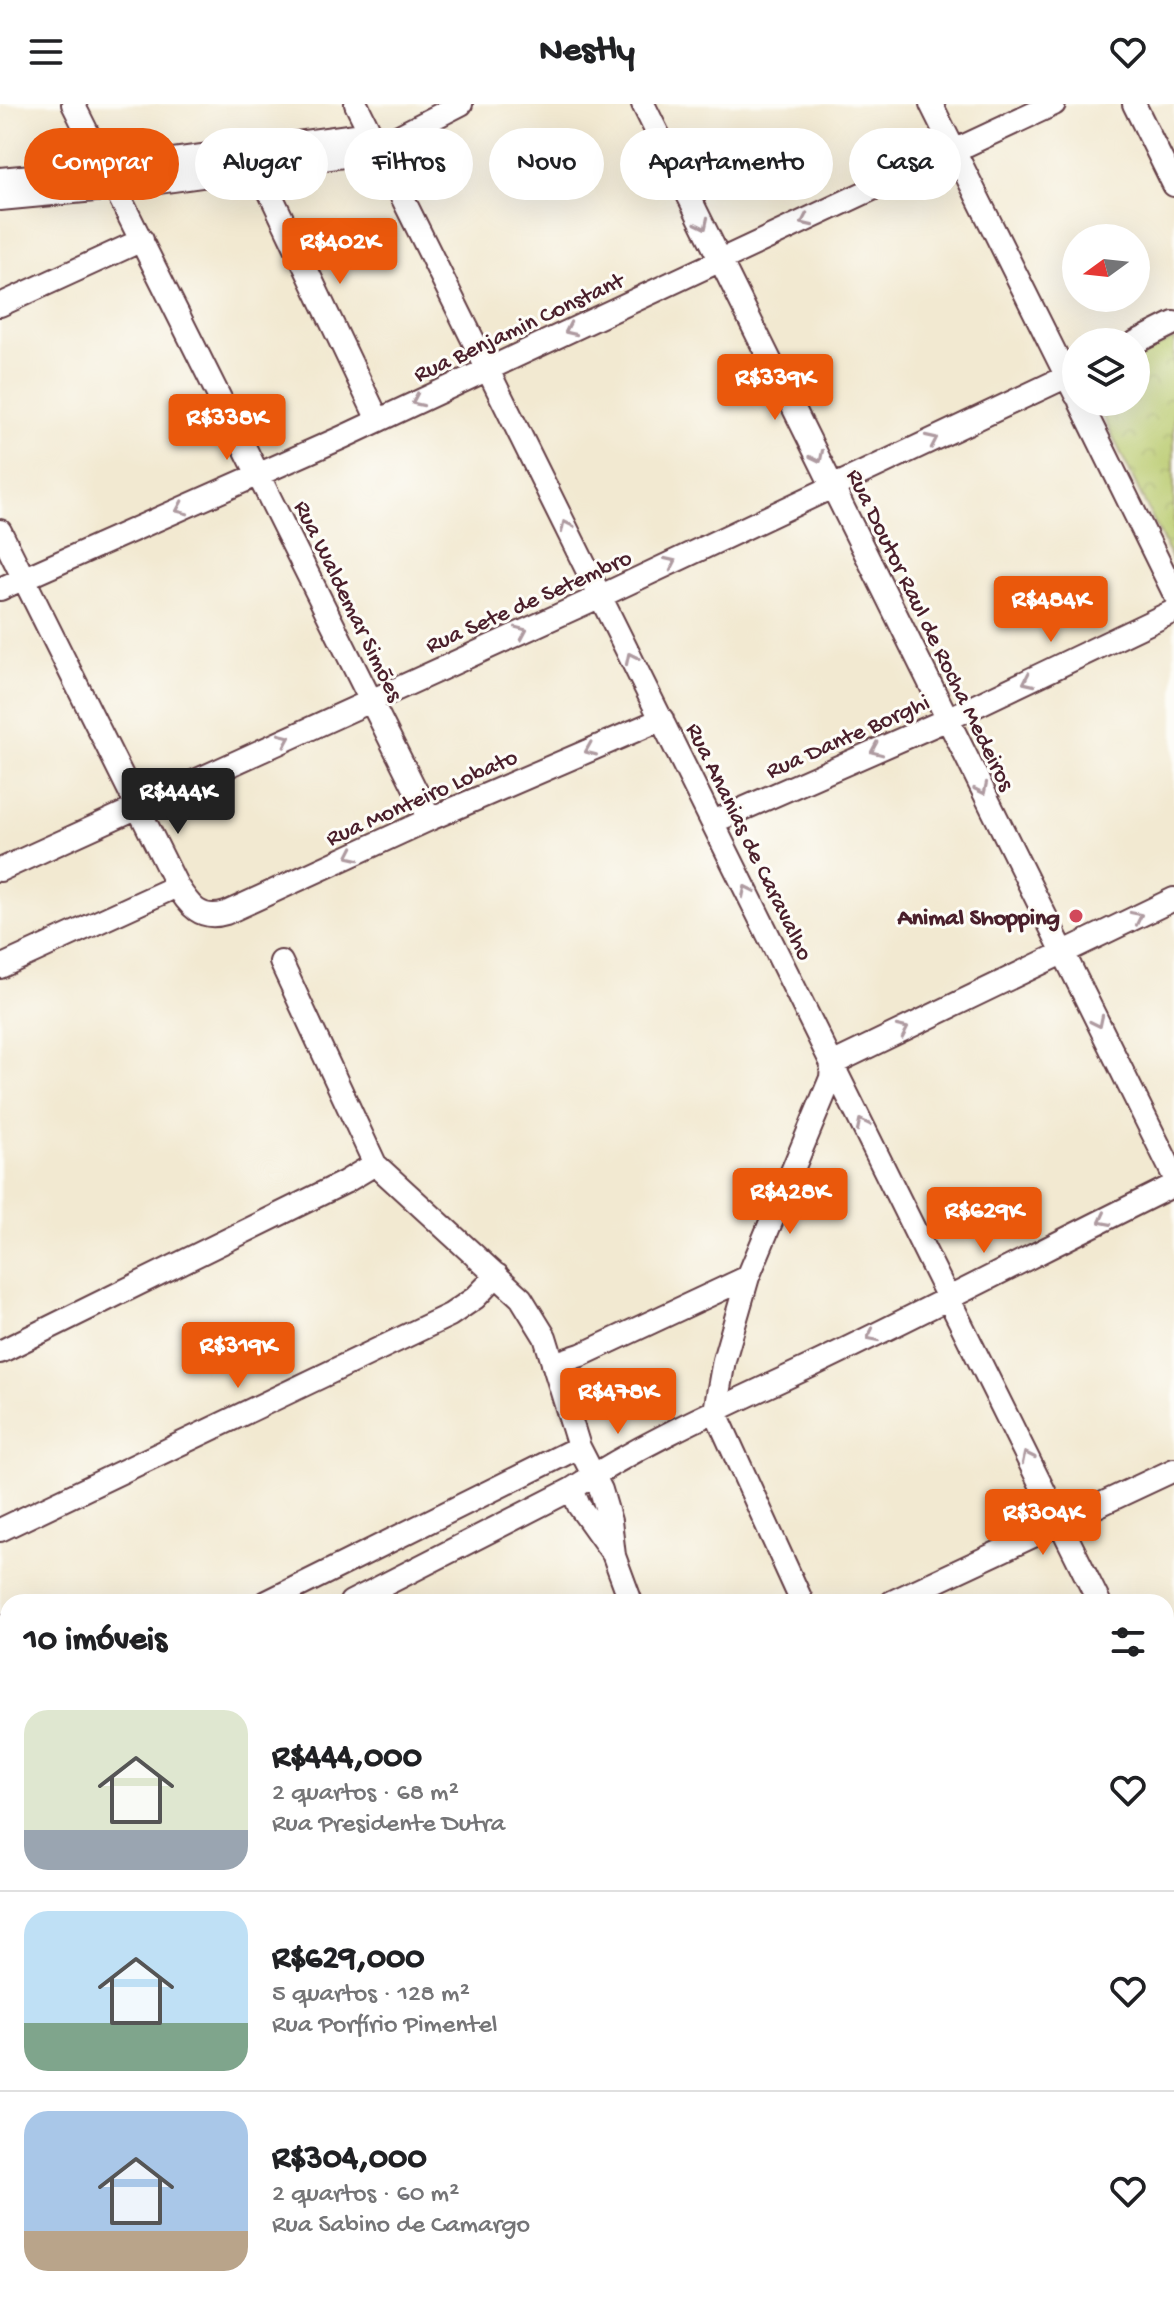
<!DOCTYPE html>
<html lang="pt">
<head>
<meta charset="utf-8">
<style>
	:root { --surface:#fff; --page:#f6f6f6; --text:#202124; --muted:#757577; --line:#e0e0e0; --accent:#ea580c }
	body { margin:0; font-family:"Gochi Hand",sans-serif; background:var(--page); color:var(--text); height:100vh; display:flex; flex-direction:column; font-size:30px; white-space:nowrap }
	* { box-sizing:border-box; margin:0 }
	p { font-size:26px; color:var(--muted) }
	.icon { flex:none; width:44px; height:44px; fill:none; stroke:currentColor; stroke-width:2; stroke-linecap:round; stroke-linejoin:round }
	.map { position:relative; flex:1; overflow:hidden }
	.details { position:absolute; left:0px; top:1490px; width:1174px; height:714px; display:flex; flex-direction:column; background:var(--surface); border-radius:24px 24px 0 0; box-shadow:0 8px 32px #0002 }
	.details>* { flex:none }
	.banner { position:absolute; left:24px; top:24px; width:1126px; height:72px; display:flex; gap:16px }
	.needle { width:52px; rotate:255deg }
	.controls { position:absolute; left:1062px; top:120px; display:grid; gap:16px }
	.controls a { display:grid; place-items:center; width:88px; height:88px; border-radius:50%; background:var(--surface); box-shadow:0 8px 32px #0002; font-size:40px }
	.price { position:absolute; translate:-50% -68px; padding:0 18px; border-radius:8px; background:var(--accent); color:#fff; font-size:26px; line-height:52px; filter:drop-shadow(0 2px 4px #0008) }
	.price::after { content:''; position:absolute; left:50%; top:48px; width:24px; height:18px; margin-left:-12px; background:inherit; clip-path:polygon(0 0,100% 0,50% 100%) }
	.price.active { background:#222; color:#fff }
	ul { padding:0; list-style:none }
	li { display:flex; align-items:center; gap:24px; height:200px; padding:0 24px }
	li+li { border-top:2px solid var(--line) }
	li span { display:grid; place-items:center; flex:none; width:224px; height:160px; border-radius:24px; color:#555 }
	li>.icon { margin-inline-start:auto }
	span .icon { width:96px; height:96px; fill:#fffc; stroke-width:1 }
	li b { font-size:34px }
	h2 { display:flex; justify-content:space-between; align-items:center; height:96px; padding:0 24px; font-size:34px }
	.tag { padding:0 28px; border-radius:36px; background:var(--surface); box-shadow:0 8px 32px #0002; font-size:28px; line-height:72px }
	.tag.active { background:var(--accent); color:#fff }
	header { display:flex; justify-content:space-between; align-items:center; height:104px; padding:0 24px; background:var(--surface); font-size:36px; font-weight:700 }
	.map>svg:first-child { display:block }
</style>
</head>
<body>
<header><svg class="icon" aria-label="menu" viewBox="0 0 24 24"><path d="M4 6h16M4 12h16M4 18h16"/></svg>Nestly<svg class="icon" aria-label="heart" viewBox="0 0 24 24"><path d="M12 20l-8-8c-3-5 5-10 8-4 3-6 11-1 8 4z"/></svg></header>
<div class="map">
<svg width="1174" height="2203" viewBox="0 0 1174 2203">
	<defs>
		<pattern id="forest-firs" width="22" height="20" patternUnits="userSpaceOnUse" patternTransform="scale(2)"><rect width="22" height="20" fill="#92ad60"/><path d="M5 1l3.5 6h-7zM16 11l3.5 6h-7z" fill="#798c4f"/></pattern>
		<pattern id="park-crowns" width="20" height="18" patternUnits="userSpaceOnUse" patternTransform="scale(2)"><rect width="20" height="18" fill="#b8c96c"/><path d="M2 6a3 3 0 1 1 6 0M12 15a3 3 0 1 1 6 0" fill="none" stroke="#a0ac5e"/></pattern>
	</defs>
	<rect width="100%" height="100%" fill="#fdfcf7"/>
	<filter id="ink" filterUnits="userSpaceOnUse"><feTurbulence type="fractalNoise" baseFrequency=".0125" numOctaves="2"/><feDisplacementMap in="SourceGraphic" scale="16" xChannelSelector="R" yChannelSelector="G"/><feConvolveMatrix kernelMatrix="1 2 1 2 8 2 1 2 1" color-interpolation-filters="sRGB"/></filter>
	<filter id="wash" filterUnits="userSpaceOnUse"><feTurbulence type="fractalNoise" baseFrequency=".006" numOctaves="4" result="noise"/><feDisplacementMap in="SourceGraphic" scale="32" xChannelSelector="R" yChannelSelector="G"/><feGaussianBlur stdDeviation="1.8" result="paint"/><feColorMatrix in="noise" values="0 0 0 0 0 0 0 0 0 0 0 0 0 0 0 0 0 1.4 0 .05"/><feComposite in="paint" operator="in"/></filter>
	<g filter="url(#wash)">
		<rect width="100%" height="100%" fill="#f2e9d1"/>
		<path fill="#b8c96c" stroke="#81744c" stroke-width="2" d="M0,2089L8,2105V2196H55L59,2203H0Z
			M1015,2196H1110L1114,2203H1011Z"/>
		<path fill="url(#forest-firs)" stroke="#6e6646" stroke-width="2" d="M8,1680V1865L1,1868L8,1882V2050L0,2034V1683Z"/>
		<path fill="url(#park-crowns)" stroke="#81744c" stroke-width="2" d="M1174,235V459L1096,298H1136V253Z"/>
	</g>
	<g filter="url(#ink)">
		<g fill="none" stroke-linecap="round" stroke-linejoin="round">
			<defs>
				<path id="minor" d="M73,0L430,715
					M356,0L1099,1498
					M643,0L1174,1072
					M931,0L1076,291
					M1134,0L1174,81
					M256,52L268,85L378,316
					M0,75L107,65L370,29
					M0,95L116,84L380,47L397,33L461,0
					M0,201L142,136
					M1136,238L1174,219
					M1080,298L1174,489
					M0,427L177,782C190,802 200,817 226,809L430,715L662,615
					M0,485L343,333L1054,0
					M713,718L948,615L1174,507
					M0,766L601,492L1076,268
					M281,858L375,1060L521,1194L545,1233L579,1343L601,1386L610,1417L614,1452L631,1498
					M0,863L177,782
					M0,1248L345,1078L375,1060
					M553,1260L581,1251L748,1173
					M572,1385L579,1402L614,1451
					M0,1426L450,1211L475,1194L497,1171
					M267,1498L579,1343
					M351,1498L572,1385C648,1335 733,1299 815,1260C936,1202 1054,1140 1174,1081
					M802,1498L715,1307L724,1256L748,1173L831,974L832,960L1174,795
					M892,1498L1174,1366
					M0,1522L8,1539
					M0,1614L8,1610
					M1166,1632L1174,1649
					M0,1672L8,1668
					M1166,1958L1174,1954
					M139,2196L145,2203
					M346,2196L352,2203
					M560,2196L566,2203
					M800,2196L805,2203
					M609,2203L617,2196
					M991,2203L993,2196"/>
				<path id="major" d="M0,2062L8,2077
					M69,2196L73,2203"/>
			</defs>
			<use href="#minor" stroke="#633d44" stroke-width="26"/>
			<use href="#major" stroke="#633d44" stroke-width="32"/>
			<use href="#minor" stroke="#fff" stroke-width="22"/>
			<use href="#major" stroke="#fff" stroke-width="28"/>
		</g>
		<defs><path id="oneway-chevron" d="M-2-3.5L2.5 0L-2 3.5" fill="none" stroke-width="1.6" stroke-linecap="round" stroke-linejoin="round" transform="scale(2)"/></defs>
		<g stroke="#ae9aa0">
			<use href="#oneway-chevron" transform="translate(806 117) rotate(155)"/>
			<use href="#oneway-chevron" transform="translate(703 120) rotate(64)"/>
			<use href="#oneway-chevron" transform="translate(570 226) rotate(155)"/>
			<use href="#oneway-chevron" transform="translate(417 297) rotate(155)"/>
			<use href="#oneway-chevron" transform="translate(932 336) rotate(-25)"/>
			<use href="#oneway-chevron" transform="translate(818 353) rotate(64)"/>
			<use href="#oneway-chevron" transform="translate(181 405) rotate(156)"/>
			<use href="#oneway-chevron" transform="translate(566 422) rotate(-116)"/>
			<use href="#oneway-chevron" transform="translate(671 459) rotate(-25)"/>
			<use href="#oneway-chevron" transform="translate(522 528) rotate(-24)"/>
			<use href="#oneway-chevron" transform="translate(631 554) rotate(-116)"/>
			<use href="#oneway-chevron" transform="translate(1028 577) rotate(155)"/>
			<use href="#oneway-chevron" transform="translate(285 635) rotate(-24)"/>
			<use href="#oneway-chevron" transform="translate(590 646) rotate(157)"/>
			<use href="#oneway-chevron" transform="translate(876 646) rotate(156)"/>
			<use href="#oneway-chevron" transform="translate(982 685) rotate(64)"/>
			<use href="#oneway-chevron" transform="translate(352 751) rotate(155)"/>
			<use href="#oneway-chevron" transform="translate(747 787) rotate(-116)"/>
			<use href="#oneway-chevron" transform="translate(1137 813) rotate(-26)"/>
			<use href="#oneway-chevron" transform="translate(1098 918) rotate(64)"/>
			<use href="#oneway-chevron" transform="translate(903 926) rotate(-25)"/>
			<use href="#oneway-chevron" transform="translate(862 1020) rotate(-116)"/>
			<use href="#oneway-chevron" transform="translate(1104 1116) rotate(153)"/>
			<use href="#oneway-chevron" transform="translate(872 1232) rotate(154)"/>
			<use href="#oneway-chevron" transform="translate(1027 1353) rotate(-116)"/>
		</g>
	</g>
	<circle fill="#d1495b" stroke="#fdfcf7" stroke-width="3" cx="1076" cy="812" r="8"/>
	<g text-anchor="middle" stroke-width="6" stroke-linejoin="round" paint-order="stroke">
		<g font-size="24" fill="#4a1f2b" stroke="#fdfcf7">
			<text transform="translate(518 222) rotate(-25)" y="8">Rua Benjamin Constant</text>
			<text transform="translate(350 496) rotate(64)" y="8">Rua Waldemar Simões</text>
			<text transform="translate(528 496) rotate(-24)" y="8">Rua Sete de Setembro</text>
			<text transform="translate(932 525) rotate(64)" y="8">Rua Doutor Raul de Rocha Medeiros</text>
			<text transform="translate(847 631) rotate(-24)" y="8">Rua Dante Borghi</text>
			<text transform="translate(421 692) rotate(-24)" y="8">Rua Monteiro Lobato</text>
			<text transform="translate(751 737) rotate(64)" y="8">Rua Ananias de Caravalho</text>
		</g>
		<g font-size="24" font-weight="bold" fill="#4a1f2b" stroke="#fdfcf7" text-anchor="end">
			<text x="1060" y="820">Animal Shopping</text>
		</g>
	</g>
</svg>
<div class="controls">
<a><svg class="needle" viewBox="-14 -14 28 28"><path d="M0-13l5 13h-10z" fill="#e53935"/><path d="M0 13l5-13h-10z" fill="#757577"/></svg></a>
<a><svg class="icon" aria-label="layers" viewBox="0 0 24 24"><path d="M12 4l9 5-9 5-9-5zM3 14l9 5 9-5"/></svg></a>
</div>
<b class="price" style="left:340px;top:182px">R$402K</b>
<b class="price" style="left:775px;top:318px">R$339K</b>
<b class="price" style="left:227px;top:358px">R$338K</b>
<b class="price" style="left:1051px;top:540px">R$484K</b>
<b class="price active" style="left:178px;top:732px">R$444K</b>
<b class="price" style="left:790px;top:1132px">R$428K</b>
<b class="price" style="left:984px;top:1151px">R$629K</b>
<b class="price" style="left:238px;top:1286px">R$319K</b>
<b class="price" style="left:618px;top:1332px">R$478K</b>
<b class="price" style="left:1043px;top:1453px">R$304K</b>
<div class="banner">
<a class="tag active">Comprar</a>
<a class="tag">Alugar</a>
<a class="tag">Filtros</a>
<a class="tag">Novo</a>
<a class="tag">Apartamento</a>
<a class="tag">Casa</a>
</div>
<section class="details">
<h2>10 imóveis<svg class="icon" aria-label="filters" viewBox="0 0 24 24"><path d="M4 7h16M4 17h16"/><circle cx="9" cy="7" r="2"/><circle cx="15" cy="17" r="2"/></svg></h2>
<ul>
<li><span style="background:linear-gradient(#dfe7d0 75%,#9aa5b1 0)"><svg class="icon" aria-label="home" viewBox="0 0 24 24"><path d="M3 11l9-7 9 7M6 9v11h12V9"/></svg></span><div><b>R$444,000</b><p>2 quartos · 68 m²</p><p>Rua Presidente Dutra</p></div><svg class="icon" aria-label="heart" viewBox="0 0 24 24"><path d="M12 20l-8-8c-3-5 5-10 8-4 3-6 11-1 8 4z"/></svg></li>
<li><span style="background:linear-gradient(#bfe0f5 70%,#7fa58c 0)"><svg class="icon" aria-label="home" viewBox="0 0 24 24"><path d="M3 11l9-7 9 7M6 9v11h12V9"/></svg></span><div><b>R$629,000</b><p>5 quartos · 128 m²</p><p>Rua Porfírio Pimentel</p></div><svg class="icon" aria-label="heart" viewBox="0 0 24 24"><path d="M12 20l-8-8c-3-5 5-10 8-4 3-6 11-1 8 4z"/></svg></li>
<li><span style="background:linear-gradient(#a9c7e8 75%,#b9a48a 0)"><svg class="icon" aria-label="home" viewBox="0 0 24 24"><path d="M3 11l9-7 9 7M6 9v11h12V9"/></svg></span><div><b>R$304,000</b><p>2 quartos · 60 m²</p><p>Rua Sabino de Camargo</p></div><svg class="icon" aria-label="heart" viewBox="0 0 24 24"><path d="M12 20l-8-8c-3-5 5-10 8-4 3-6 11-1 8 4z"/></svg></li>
</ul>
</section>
</div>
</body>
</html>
